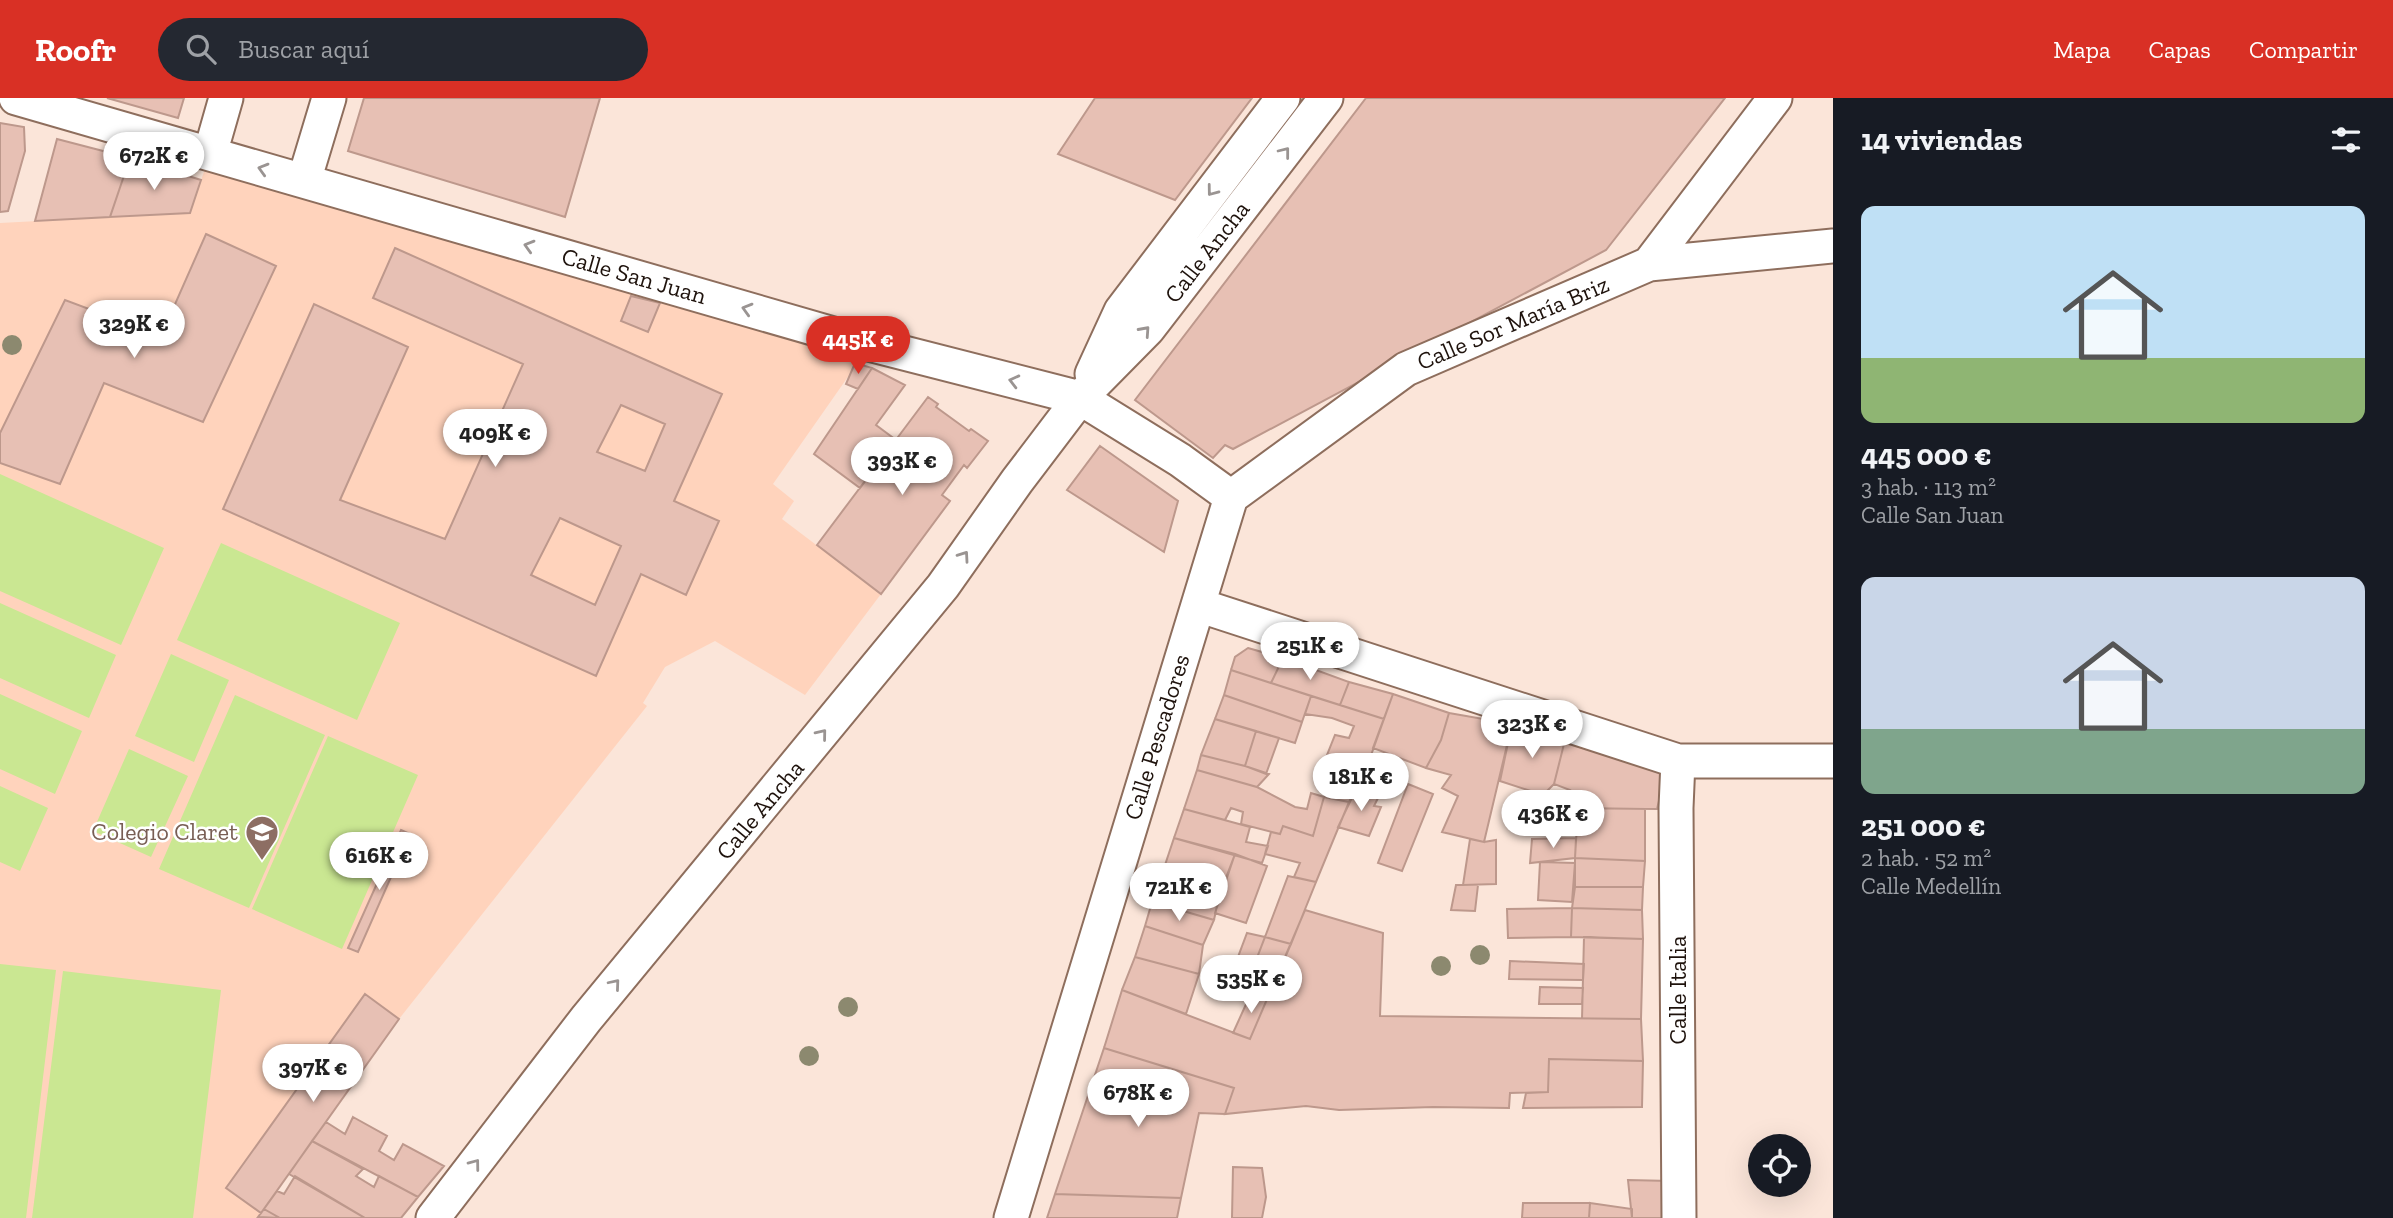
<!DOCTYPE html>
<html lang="es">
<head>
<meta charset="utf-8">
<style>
	:root { --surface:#171b24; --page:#242831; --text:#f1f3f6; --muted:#9ea1a6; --accent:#d93025 }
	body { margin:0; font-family:"Zilla Slab",serif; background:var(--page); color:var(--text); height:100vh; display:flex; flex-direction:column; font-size:26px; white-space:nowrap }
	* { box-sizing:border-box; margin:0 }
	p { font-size:23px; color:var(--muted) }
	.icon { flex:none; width:38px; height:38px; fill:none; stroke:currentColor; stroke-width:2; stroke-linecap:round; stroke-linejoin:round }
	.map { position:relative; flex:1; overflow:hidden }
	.sheet { display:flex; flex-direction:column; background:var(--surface); width:560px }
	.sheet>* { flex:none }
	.controls { position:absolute; left:1748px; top:1036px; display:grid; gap:14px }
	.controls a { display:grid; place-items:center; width:63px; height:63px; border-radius:50%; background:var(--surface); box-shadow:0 7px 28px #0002; font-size:35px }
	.price { position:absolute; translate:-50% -60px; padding:0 16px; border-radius:24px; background:#fff; color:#222; font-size:23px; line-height:46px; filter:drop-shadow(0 2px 4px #0008) }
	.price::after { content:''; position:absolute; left:50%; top:42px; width:21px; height:16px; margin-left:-10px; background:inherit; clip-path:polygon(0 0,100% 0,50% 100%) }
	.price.active { background:var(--accent); color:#fff }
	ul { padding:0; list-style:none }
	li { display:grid; align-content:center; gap:14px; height:371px; padding:0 28px }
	li span { display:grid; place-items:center; height:217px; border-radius:14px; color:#555 }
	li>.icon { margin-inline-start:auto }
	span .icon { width:126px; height:126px; fill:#fffc; stroke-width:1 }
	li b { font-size:30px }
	h2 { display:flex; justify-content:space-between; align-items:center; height:84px; padding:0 28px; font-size:30px }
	header { display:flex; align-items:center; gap:42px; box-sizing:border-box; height:98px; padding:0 35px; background:var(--accent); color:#fff }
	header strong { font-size:33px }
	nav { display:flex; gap:38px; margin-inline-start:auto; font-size:24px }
	.search { width:490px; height:63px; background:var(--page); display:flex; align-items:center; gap:18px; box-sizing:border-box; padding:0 24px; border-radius:38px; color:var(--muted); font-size:26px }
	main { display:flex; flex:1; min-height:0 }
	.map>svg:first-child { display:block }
</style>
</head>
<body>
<header>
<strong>Roofr</strong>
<div class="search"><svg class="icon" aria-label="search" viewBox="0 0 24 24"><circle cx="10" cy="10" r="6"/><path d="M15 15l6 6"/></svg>Buscar aquí</div>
<nav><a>Mapa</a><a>Capas</a><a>Compartir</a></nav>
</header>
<main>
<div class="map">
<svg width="1833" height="1120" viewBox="0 0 1833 1120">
	<rect width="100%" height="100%" fill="#fbe5d9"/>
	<path fill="#ffd3bc" d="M210,56L861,244L852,273L773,386L794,403L782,421L881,496L805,597L715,543L665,569L643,605L647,608L399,921L258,1120H0V125L190,115Z"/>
	<path fill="#cae792" d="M0,376L164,450L121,547L0,493Z
		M221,445L400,525L357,622L177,542Z
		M0,505L116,557L89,620L0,580Z
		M171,556L229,582L194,664L135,638Z
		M0,596L82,633L55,696L0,671Z
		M235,597L325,637L249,810L159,771Z
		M328,638L418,677L342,851L252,811Z
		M129,651L188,678L151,759L93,733Z
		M0,688L48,710L20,773L0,764Z
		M0,866L56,872L26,1120H0Z
		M63,873L221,892L193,1120H32Z"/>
	<path fill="#e7c0b4" stroke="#bd988c" stroke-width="2" fill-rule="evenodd" d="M107,0H184L178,20Z
		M364,0H600L565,119L348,53Z
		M1095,0H1252L1175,102L1058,56Z
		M1366,0H1725L1606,152L1233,351L1225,347L1213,360L1135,302Z
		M0,25L24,29L25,53L8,113L0,114Z
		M57,41L130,60L110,119L35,123Z
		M130,60L201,82L190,115L110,119Z
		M206,136L276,168L203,324L104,285L60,386L0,365V335L65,202L161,238Z
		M395,150L722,296L674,403L719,423L686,497L641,476L596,578L223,411L314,206L408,249L340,402L445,441L523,266L373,200ZM621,307L665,326L645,373L597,354ZM560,420L621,448L595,507L531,477Z
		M631,198L660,205L648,234L621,223Z
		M855,265L872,270L858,291L846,286Z
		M872,270L905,287L876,327L896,342L860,390L814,356Z
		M928,299L938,306L936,309L969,333L971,331L988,343L967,370L964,367L942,397L950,403L881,496L817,447Z
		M1100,348L1178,403L1164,454L1067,392Z
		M1248,550L1283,560L1271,585L1231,572L1235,559Z
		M1283,560L1349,584L1340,607L1271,585Z
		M1231,572L1311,598L1302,624L1224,597Z
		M1349,584L1393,596L1384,621L1340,607Z
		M1393,596L1449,615L1441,642L1426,670L1373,650Z
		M1224,597L1302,624L1295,645L1215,621Z
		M1311,598L1384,621L1365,674L1327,657L1335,637L1349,640L1354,628L1332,620L1305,616Z
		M1449,615L1512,626L1484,744L1442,734L1458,698L1442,690L1451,677L1426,670L1441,642Z
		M1215,621L1256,633L1245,668L1201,657Z
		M1512,626L1565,642L1554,686L1543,697L1500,683Z
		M1256,633L1279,640L1266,676L1245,668Z
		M1565,642L1666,674L1657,711L1561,710L1570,692L1554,686Z
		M1201,657L1245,668L1269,676L1257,689L1197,672Z
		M1336,667L1365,674L1349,704L1324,699Z
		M1197,672L1257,689L1295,709L1307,711L1311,695L1324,699L1313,738L1283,728L1280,736L1241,726L1243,714L1231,710L1225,722L1184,711Z
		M1408,686L1433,696L1402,773L1378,765Z
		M1357,689L1379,698L1374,708L1381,709L1369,738L1338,729Z
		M1324,699L1349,704L1316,784L1294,779L1300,765L1265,756L1271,734L1280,736L1283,728L1313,738Z
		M1578,710L1645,711V763L1575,760Z
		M1184,711L1250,729L1246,744L1268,748L1262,765L1174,740Z
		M401,732L410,736L358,854L348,850Z
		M1174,740L1235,756L1219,798L1161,779Z
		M1576,740L1575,760L1530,765L1532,741Z
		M1470,741L1484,744L1496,742V786L1463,787Z
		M1235,756L1267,768L1246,825L1215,815Z
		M1575,760L1645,763L1643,789H1575Z
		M1540,764L1575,765L1572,804L1538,802Z
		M1288,778L1316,784L1291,846L1265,839Z
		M1161,779L1219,798L1214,822L1152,804Z
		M1456,787H1478L1475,813L1451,812Z
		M1575,789H1643L1642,812L1572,810Z
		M1152,804L1214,822L1203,847L1145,828Z
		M1572,810L1642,812L1643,841L1571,839Z
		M1572,810L1571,839L1508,840L1507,811Z
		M1305,812L1383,835L1380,918L1641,921L1643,963L1549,961L1548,994L1510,995L1509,1010L1433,1009L1339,1012L1306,1008L1225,1016L1234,990L1104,950L1122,892L1250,941Z
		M1145,828L1203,847L1199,876L1135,859Z
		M1247,835L1265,839L1255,865L1238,859Z
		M1265,839L1291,846L1274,885L1259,879L1264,868L1255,865Z
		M1584,839L1643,841L1641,921H1582Z
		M1135,859L1199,876L1186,916L1122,892Z
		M1510,863L1584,866L1583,882L1509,881Z
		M1540,889L1583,890L1582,906H1539Z
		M1252,893L1268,899L1250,941L1233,935Z
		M365,896L399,921L261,1115L226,1090Z
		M1104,950L1234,990L1225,1016L1199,1015L1181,1100L1055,1096Z
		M1549,961L1643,963L1642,1009L1523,1010L1526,995L1548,994Z
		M353,1019L387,1038L379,1053L394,1062L403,1046L444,1068L418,1099L312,1043L326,1024L345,1036Z
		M312,1043L363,1071L356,1078L374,1089L379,1078L418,1099L401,1120H365L289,1076Z
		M1233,1069L1262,1070L1266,1099L1262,1120H1232Z
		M295,1078L365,1120H280L264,1111L277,1093L284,1096Z
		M1628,1082L1670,1083L1672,1120H1632Z
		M1055,1096L1181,1100L1177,1120H1047Z
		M1523,1105H1590L1589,1120H1522Z
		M1590,1105L1632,1111V1120H1589Z
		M264,1111L280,1120L258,1119Z"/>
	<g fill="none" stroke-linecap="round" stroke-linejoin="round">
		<defs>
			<path id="minor" d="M16,0L861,244L1080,300L1180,362L1231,399
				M210,56L226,0
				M304,83L329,0
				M1649,166L1775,0
				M1092,276L1121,213L1283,0
				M1231,399L1406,271L1649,166L1833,148
				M1198,507L1678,663H1833
				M1678,663L1676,710L1679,1120
				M433,1120L586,921L943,488L1017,383L1080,300L1148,231L1326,0
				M1011,1120L1231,399"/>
		</defs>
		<use href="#minor" stroke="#8e6e5d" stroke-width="37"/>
		<use href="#minor" stroke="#fff" stroke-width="33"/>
	</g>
	<g fill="#8c896f">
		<circle cx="12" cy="247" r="10"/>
		<circle cx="1480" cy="857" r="10"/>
		<circle cx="1441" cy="868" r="10"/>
		<circle cx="848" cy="909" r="10"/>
		<circle cx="809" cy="958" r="10"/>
	</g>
	<defs><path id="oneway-chevron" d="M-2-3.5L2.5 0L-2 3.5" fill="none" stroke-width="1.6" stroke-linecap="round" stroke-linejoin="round" transform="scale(1.75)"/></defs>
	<g stroke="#9a9492">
		<use href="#oneway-chevron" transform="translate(1285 54) rotate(-52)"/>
		<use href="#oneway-chevron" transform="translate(263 71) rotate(-164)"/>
		<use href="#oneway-chevron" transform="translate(1212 93) rotate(127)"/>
		<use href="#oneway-chevron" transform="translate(529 148) rotate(-164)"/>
		<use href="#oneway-chevron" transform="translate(747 211) rotate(-164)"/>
		<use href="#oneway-chevron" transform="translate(1145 233) rotate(-48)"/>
		<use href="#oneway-chevron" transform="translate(1014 283) rotate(-166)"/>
		<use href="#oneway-chevron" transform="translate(964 458) rotate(-55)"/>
		<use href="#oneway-chevron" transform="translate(822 636) rotate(-51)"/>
		<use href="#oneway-chevron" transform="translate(615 886) rotate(-50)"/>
		<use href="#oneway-chevron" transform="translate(475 1066) rotate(-53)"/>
	</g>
	<defs>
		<symbol id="school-pin" viewBox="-11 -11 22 30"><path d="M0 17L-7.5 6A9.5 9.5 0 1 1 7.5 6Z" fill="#8d6e63" stroke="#fff"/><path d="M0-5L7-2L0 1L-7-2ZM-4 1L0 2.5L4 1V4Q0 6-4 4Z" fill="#fff"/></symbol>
	</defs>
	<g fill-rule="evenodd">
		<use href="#school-pin" x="243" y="715" width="38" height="52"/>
	</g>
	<g text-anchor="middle" stroke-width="5" stroke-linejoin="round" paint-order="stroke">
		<g font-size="24" fill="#1e120c" stroke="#fff">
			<text transform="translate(1207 154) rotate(-52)" y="8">Calle Ancha</text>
			<text transform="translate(634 178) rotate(16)" y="8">Calle San Juan</text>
			<text transform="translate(1513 225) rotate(-23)" y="8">Calle Sor María Briz</text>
			<text transform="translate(1157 639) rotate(-73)" y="8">Calle Pescadores</text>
			<text transform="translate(760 712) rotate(-50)" y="8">Calle Ancha</text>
			<text transform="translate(1678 892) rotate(-90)" y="8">Calle Italia</text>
		</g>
		<g font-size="24" fill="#785e54" stroke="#fff" text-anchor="end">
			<text x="238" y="742">Colegio Claret</text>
		</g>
	</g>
</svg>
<div class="controls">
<a><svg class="icon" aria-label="locate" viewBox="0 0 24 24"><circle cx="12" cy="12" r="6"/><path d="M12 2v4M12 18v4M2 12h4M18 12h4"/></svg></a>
</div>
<b class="price" style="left:154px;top:94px">672K €</b>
<b class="price" style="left:134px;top:262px">329K €</b>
<b class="price active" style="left:858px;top:278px">445K €</b>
<b class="price" style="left:495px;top:371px">409K €</b>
<b class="price" style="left:902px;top:399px">393K €</b>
<b class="price" style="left:1310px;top:584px">251K €</b>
<b class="price" style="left:1532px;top:662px">323K €</b>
<b class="price" style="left:1361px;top:715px">181K €</b>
<b class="price" style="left:1553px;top:752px">436K €</b>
<b class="price" style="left:379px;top:794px">616K €</b>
<b class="price" style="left:1179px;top:825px">721K €</b>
<b class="price" style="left:1251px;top:917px">535K €</b>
<b class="price" style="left:313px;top:1006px">397K €</b>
<b class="price" style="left:1138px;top:1031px">678K €</b>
</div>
<section class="sheet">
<h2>14 viviendas<svg class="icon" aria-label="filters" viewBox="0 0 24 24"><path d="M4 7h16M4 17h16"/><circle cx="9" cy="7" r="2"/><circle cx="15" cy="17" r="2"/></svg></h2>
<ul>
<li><span style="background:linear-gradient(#bfe0f5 70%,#8fb573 0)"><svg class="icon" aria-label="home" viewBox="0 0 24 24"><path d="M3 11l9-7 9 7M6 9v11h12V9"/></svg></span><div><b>445 000 €</b><p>3 hab. · 113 m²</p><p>Calle San Juan</p></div></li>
<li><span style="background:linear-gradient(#c9d6e8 70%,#7fa58c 0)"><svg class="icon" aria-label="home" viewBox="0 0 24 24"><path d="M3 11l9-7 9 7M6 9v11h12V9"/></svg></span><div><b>251 000 €</b><p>2 hab. · 52 m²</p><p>Calle Medellín</p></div></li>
</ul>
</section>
</main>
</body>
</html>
